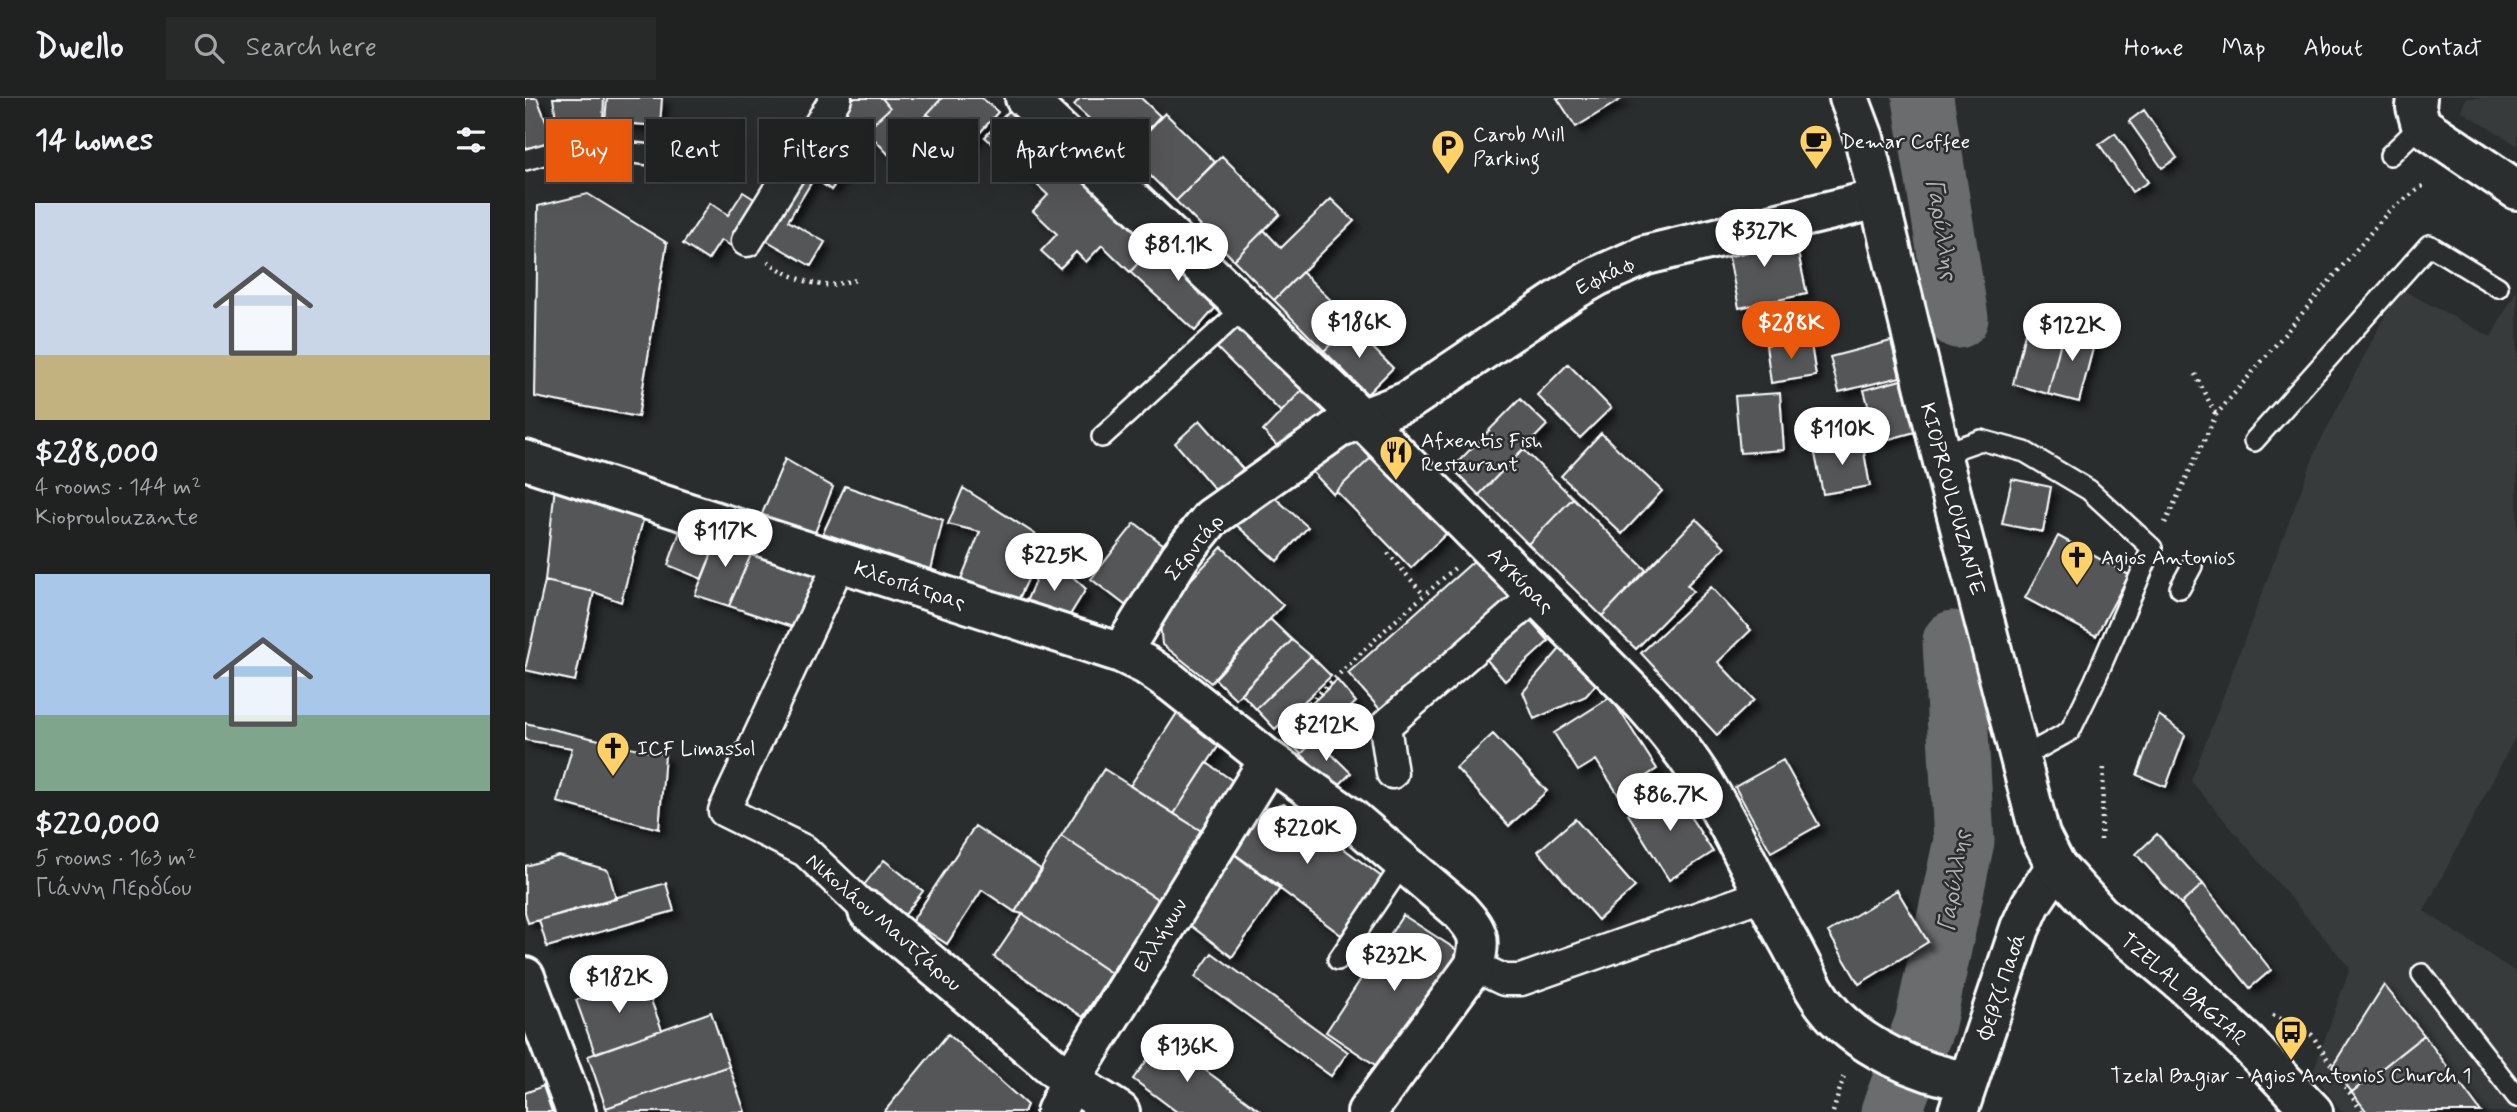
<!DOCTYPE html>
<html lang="en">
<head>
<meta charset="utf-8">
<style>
	:root { --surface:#202222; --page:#282a2a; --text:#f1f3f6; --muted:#a2a4a5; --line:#3d3f40; --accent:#ea580c }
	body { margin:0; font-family:Mynerve,sans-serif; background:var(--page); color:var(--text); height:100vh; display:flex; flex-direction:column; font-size:26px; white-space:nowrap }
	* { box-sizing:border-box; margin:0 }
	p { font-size:23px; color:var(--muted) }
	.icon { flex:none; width:38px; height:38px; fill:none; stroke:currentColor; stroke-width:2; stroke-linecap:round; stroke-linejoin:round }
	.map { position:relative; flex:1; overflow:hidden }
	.drawer { display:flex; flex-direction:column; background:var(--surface); width:525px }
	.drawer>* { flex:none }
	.hud { position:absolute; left:21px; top:21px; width:665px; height:63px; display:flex; gap:14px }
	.price { position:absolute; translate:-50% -60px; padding:0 16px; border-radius:24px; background:#fff; color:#222; font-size:23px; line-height:46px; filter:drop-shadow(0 2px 4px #0008) }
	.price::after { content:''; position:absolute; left:50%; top:42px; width:21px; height:16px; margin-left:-10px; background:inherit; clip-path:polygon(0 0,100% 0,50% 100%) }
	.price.active { background:var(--accent); color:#fff }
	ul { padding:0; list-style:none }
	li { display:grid; align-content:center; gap:14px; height:371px; padding:0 35px }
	li span { display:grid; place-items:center; height:217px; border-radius:0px; color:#555 }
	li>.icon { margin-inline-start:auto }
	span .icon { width:126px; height:126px; fill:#fffc; stroke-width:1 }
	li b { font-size:30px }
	h2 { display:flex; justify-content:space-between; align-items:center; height:84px; padding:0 35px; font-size:30px }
	.chip { padding:0 24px; border-radius:0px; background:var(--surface); box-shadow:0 7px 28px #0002,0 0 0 2px var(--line); font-size:24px; line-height:63px }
	.chip.active { background:var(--accent); color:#fff }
	header { display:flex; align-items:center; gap:42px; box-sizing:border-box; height:98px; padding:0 35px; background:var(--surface); border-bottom:2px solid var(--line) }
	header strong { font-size:33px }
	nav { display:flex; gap:38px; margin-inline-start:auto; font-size:24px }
	.search { width:490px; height:63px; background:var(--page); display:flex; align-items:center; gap:18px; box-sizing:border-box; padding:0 24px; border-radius:0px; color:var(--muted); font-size:26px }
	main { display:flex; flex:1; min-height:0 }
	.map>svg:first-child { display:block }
</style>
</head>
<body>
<header>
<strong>Dwello</strong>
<div class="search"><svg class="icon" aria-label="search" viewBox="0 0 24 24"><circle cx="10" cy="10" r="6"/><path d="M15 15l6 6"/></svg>Search here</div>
<nav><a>Home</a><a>Map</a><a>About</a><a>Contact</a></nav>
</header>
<main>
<section class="drawer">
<h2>14 homes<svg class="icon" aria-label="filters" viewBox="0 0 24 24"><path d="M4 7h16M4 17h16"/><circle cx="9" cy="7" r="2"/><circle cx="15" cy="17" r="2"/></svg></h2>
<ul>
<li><span style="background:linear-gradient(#c9d6e8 70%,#c2b280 0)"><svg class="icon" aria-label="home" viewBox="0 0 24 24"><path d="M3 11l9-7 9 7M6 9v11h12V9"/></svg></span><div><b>$288,000</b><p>4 rooms · 144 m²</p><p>Kioproulouzante</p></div></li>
<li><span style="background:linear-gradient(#a9c7e8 65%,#7fa58c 0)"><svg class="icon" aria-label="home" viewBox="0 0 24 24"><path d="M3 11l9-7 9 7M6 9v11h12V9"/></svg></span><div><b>$220,000</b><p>5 rooms · 163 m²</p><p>Γιάννη Περδίου</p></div></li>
</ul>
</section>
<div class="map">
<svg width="1992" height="1014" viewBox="0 0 1992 1014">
	<defs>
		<filter id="shadow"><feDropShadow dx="6" dy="6" stdDeviation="3.5" flood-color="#0009"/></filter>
	</defs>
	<rect width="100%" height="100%" fill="#2a2d2e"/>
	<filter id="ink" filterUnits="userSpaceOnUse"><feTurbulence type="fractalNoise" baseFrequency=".0143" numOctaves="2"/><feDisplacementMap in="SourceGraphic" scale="14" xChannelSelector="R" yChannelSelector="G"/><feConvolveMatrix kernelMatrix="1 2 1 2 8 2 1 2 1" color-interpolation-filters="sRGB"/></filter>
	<g filter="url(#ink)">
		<path fill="#373a3b" d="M1941,0H1992V47L1936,13Z
			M1874,190L1966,239L1992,191V636L1899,813L1992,875V1014H1817L1788,974L1825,870L1666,683L1792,350Z"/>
		<path fill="#414445" stroke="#a0a2a2" stroke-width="2" d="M1358,981L1402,1014H1340Z"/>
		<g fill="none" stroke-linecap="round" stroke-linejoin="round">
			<path stroke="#6a6c6d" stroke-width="61" d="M1398,0L1433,220
				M1366,1014L1400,925L1439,743L1428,543"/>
		</g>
		<path fill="#555758" stroke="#fff" stroke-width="2" filter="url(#shadow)" d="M0,0H12L32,51L0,55Z
			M28,0H79L78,23L32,28Z
			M82,0H137L135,28L80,24Z
			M320,0H357L365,10L338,35L310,14Z
			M357,0H417L364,57L341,32L365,10Z
			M417,0H457L473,14L446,45L402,16Z
			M555,0H616L635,18L602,55L549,7Z
			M1032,0H1098L1051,29Z
			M494,2L544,48L509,85L460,39Z
			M1619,12L1652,60L1637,70L1604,23Z
			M310,14L344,39L306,92L272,67Z
			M640,15L690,64L651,103L602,55Z
			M1590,35L1623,84L1607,94L1574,46Z
			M544,48L639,137L605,174L577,147L561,164L551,154L535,170L516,153L532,136L508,113L523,97L509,84Z
			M697,58L755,116L709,162L651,103Z
			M272,67L289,80L263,123L300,144L286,168L232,137Z
			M218,94L237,106L208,149L196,142L183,162L158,146L185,105L203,117Z
			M63,96L142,145L113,319L10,299L13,108Z
			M806,101L829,123L749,202L709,162L739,132L756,150Z
			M1249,130L1254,154L1272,150L1282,196L1214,210L1200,139Z
			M639,137L701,198L670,233L605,174Z
			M777,174L828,224L799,253L749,202Z
			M1504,218L1540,227L1523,296L1488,286Z
			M717,225L781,288L756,314L692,250Z
			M825,227L868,270L842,296L799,253Z
			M1540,227L1572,235L1554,304L1523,296Z
			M1285,240L1291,278L1246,285L1241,247Z
			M1366,243L1375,279L1314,294L1305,259Z
			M1043,266L1086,310L1055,340L1012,297Z
			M1376,282L1390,334L1353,344L1339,292Z
			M781,288L809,314L756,352L738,333Z
			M1255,295L1259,352L1215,355L1210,298Z
			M995,301L1022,327L954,397L927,370Z
			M675,322L718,371L692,394L650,345Z
			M1076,335L1137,393L1097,436L1036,378Z
			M835,336L852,354L808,396L783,369Z
			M1337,343L1345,388L1298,396L1289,351Z
			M998,351L1048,400L1003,446L954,397Z
			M852,354L927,430L886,470L811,393Z
			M260,361L308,389L287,442L234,423Z
			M1487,381L1526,389L1518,434L1477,426Z
			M30,388L120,415L96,504L69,494L20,483Z
			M320,388L418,422L406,472L298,435Z
			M438,390L521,443L491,507L434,486L455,434L423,426Z
			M740,391L783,429L752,463L700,417Z
			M1048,400L1121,472L1077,518L1003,446Z
			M1171,421L1200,449L1162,487L1168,493L1111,551L1077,518Z
			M158,425L195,435L177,481L143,467Z
			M610,425L647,453L604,510L566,481Z
			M195,435L231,445L204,508L170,497Z
			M1533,438L1604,477L1571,538L1500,500Z
			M231,445L300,470L271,530L204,508Z
			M697,449L758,507L686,585L637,546L634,515Z
			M522,455L561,491L540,525L497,513Z
			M951,461L987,502L859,616L823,575Z
			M20,483L69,494L50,583L0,572Z
			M1186,489L1226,532L1193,564L1229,602L1192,637L1116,555Z
			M999,515L1024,543L980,583L956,555Z
			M745,521L767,542L711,601L689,580Z
			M767,542L786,558L731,611L716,595Z
			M1040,545L1077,579L1061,598L1009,621L998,594Z
			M786,558L806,578L750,631L731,611Z
			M812,582L831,604L776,656L755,635Z
			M1086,599L1132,671L1093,696L1071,662L1053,673L1029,635Z
			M652,615L696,644L649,716L605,688Z
			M1634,617L1660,637L1641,689L1612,677Z
			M0,625L140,657L134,731L32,704L47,650L0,642Z
			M968,636L1022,693L984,728L931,670Z
			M791,641L826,675L811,690L776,656Z
			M1258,662L1294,727L1246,754L1210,689Z
			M682,665L711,685L678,734L649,716Z
			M579,671L678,734L634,802L536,738Z
			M1146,689L1188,754L1144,782L1103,716Z
			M759,706L858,780L816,837L705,753L736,712Z
			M1050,721L1110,789L1073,822L1013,753Z
			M450,728L517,772L490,814L457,792L422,846L387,823Z
			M1632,736L1678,786L1656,806L1611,756Z
			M536,738L634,802L586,875L498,816L490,814Z
			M700,749L756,789L707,859L657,821Z
			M34,758L83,772L91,801L3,825L0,814V768Z
			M359,762L398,793L379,818L339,787Z
			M141,785L149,813L22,849L14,822Z
			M1678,786L1746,872L1725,890L1656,806Z
			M1372,792L1403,844L1334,886L1303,834Z
			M498,816L586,875L558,919L469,859Z
			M878,817L938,856L861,974L801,934Z
			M687,855L823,954L806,978L670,879Z
			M117,878L137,932L70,955L51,902Z
			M1859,887L1899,937L1827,994L1807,969Z
			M186,914L204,968L81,1010L63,958Z
			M423,936L502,1007L499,1014H359Z
			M1899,937L1956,1014H1842L1827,994Z
			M638,941L737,1014H652L608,981Z
			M204,968L220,1014H83L81,1010Z
			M18,988L27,1014H0V995Z"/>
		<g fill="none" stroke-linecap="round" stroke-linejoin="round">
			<defs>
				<path id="service" d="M1865,57L1896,27
					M0,62L46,49L147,59
					M577,339L720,209
					M1729,343L1904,147L1973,189
					M1416,356L1456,342L1500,354L1564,392L1627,450L1569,584L1545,633L1496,660
					M1655,490L1667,468
					M813,862L879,764
					M1897,876L1992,999"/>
				<path id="pedestrian" d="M222,143L311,0
					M315,464L199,713L280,753L343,813
					M867,675L860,628L1011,497
					M949,868L979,882H996L1237,797"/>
				<path id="minor" d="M1892,0L1891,9L1896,27L1992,92
					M0,362L596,555L621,567L646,584L744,662L826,720L934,812C953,833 957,840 949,868L842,1014
					M596,555L655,459L686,420L815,329L883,303L1047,193L1073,178L1121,157L1353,101
					M343,813L545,983L595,1014
					M531,1014L545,983L744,662"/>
				<path id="tertiary" d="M500,0L836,320L1119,606C1144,634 1167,663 1186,696C1214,743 1236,794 1263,842C1275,863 1285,888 1300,907C1331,948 1395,976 1443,983
					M0,879L51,1014
					M1433,1014L1495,830L1506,806L1531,768"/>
				<path id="secondary" d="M1324,0L1339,40L1416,356L1515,737L1531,768L1575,816L1663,890L1721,944L1788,1014"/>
			</defs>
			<use href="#service" stroke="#fff" stroke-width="24"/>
			<use href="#pedestrian" stroke="#fff" stroke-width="35"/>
			<use href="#minor" stroke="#fff" stroke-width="44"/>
			<use href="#tertiary" stroke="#fff" stroke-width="44"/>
			<use href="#secondary" stroke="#fff" stroke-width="44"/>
			<path stroke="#fff" stroke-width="4.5" stroke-dasharray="2 5" stroke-linecap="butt" d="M243,163C255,174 283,186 299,187C309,188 322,183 332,182
				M1670,276L1691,317
				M1640,425L1691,317L1864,113L1899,87
				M863,455L899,497
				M759,629L861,531L932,468
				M1576,742L1579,668
				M1748,917L1787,937L1837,1014
				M1308,1014L1320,974"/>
			<use href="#service" stroke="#2a2d2e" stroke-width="19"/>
			<use href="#pedestrian" stroke="#2a2d2e" stroke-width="30"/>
			<use href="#minor" stroke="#2a2d2e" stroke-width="38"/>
			<use href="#tertiary" stroke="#2a2d2e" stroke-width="38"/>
			<use href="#secondary" stroke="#2a2d2e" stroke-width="38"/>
		</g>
	</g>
	<defs>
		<symbol id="cafe-pin" viewBox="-11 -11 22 30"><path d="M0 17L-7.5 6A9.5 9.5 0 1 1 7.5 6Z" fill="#ffd166" stroke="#2a2d2e"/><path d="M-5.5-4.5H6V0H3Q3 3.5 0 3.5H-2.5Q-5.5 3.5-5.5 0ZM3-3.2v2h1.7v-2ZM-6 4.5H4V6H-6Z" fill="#111"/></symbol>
		<symbol id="parking-pin" viewBox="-11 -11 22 30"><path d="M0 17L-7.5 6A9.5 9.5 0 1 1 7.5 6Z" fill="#ffd166" stroke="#2a2d2e"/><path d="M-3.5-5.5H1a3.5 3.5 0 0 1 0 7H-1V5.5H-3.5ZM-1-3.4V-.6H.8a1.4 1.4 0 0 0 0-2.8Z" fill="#111"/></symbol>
		<symbol id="restaurant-pin" viewBox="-11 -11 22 30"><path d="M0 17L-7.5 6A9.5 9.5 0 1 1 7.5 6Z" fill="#ffd166" stroke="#2a2d2e"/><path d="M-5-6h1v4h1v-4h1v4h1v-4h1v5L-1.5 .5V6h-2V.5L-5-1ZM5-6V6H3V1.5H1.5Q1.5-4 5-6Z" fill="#111"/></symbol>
		<symbol id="church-pin" viewBox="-11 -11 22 30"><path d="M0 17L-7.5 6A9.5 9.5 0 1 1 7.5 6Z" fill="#ffd166" stroke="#2a2d2e"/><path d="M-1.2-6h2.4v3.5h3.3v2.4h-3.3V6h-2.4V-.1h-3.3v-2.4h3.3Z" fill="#111"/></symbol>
		<symbol id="bus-pin" viewBox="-11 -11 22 30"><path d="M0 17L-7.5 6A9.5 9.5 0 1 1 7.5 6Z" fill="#ffd166" stroke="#2a2d2e"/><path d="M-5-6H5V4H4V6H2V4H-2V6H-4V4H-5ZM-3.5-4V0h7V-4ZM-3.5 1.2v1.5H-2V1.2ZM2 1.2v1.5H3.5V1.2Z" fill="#111"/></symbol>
	</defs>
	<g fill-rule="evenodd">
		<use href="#cafe-pin" x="1272" y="24" width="38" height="52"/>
		<use href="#parking-pin" x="904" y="29" width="38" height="52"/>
		<use href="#restaurant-pin" x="852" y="335" width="38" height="52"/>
		<use href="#church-pin" x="1533" y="440" width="38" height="52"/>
		<use href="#church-pin" x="69" y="631" width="38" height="52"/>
		<use href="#bus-pin" x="1747" y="915" width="38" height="52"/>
	</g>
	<g text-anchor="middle" stroke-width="5" stroke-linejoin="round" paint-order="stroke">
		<g font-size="21" fill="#fff" stroke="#2a2d2e" text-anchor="start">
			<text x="948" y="43">Carob Mill<tspan x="948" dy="24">Parking</tspan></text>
			<text x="1316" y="50">Demar Coffee</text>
			<text x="896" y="349">Afxentis Fish<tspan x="896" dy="24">Restaurant</tspan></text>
			<text x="1576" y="466">Agios Antonios</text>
			<text x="112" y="657">ICF Limassol</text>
			<text x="1766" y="984" text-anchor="middle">Tzelal Bagiar - Agios Antonios Church 1</text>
		</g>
		<g font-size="21" fill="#fff" stroke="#2a2d2e">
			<text transform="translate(1080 177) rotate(-26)" y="7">Εφκάφ</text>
			<text transform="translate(1428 401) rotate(75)" y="7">KIOPROULOUZANTE</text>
			<text transform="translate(669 449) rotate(-51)" y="7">Σερντάρ</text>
			<text transform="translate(996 482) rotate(45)" y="7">Αγκύρας</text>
			<text transform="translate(385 487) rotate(18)" y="7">Κλεοπάτρας</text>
			<text transform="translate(359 824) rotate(41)" y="7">Νικολάου Μαντζάρου</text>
			<text transform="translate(635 837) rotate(-58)" y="7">Ελλήνων</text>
			<text transform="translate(1476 888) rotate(-71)" y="7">Φεβζί Πασά</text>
			<text transform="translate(1659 891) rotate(41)" y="7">TZELAL BAGIAR</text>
		</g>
		<g font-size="23" font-style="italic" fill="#b4b6b6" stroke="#2a2d2e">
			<text transform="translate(1418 131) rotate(81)" y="8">Γαρύλλης</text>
			<text transform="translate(1428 783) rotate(-81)" y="8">Γαρύλλης</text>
		</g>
	</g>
</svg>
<b class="price" style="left:1239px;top:171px">$327K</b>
<b class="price" style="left:653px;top:185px">$81.1K</b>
<b class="price" style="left:834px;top:262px">$186K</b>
<b class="price active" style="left:1266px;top:263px">$288K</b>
<b class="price" style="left:1547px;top:265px">$122K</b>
<b class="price" style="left:1317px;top:369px">$110K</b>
<b class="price" style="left:200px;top:471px">$117K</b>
<b class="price" style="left:529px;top:495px">$225K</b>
<b class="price" style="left:801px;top:665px">$212K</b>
<b class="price" style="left:1145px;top:735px">$86.7K</b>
<b class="price" style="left:782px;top:768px">$220K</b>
<b class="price" style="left:869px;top:895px">$232K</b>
<b class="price" style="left:94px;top:917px">$182K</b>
<b class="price" style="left:662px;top:986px">$136K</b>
<div class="hud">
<a class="chip active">Buy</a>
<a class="chip">Rent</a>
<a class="chip">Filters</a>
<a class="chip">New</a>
<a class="chip">Apartment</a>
</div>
</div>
</main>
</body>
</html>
